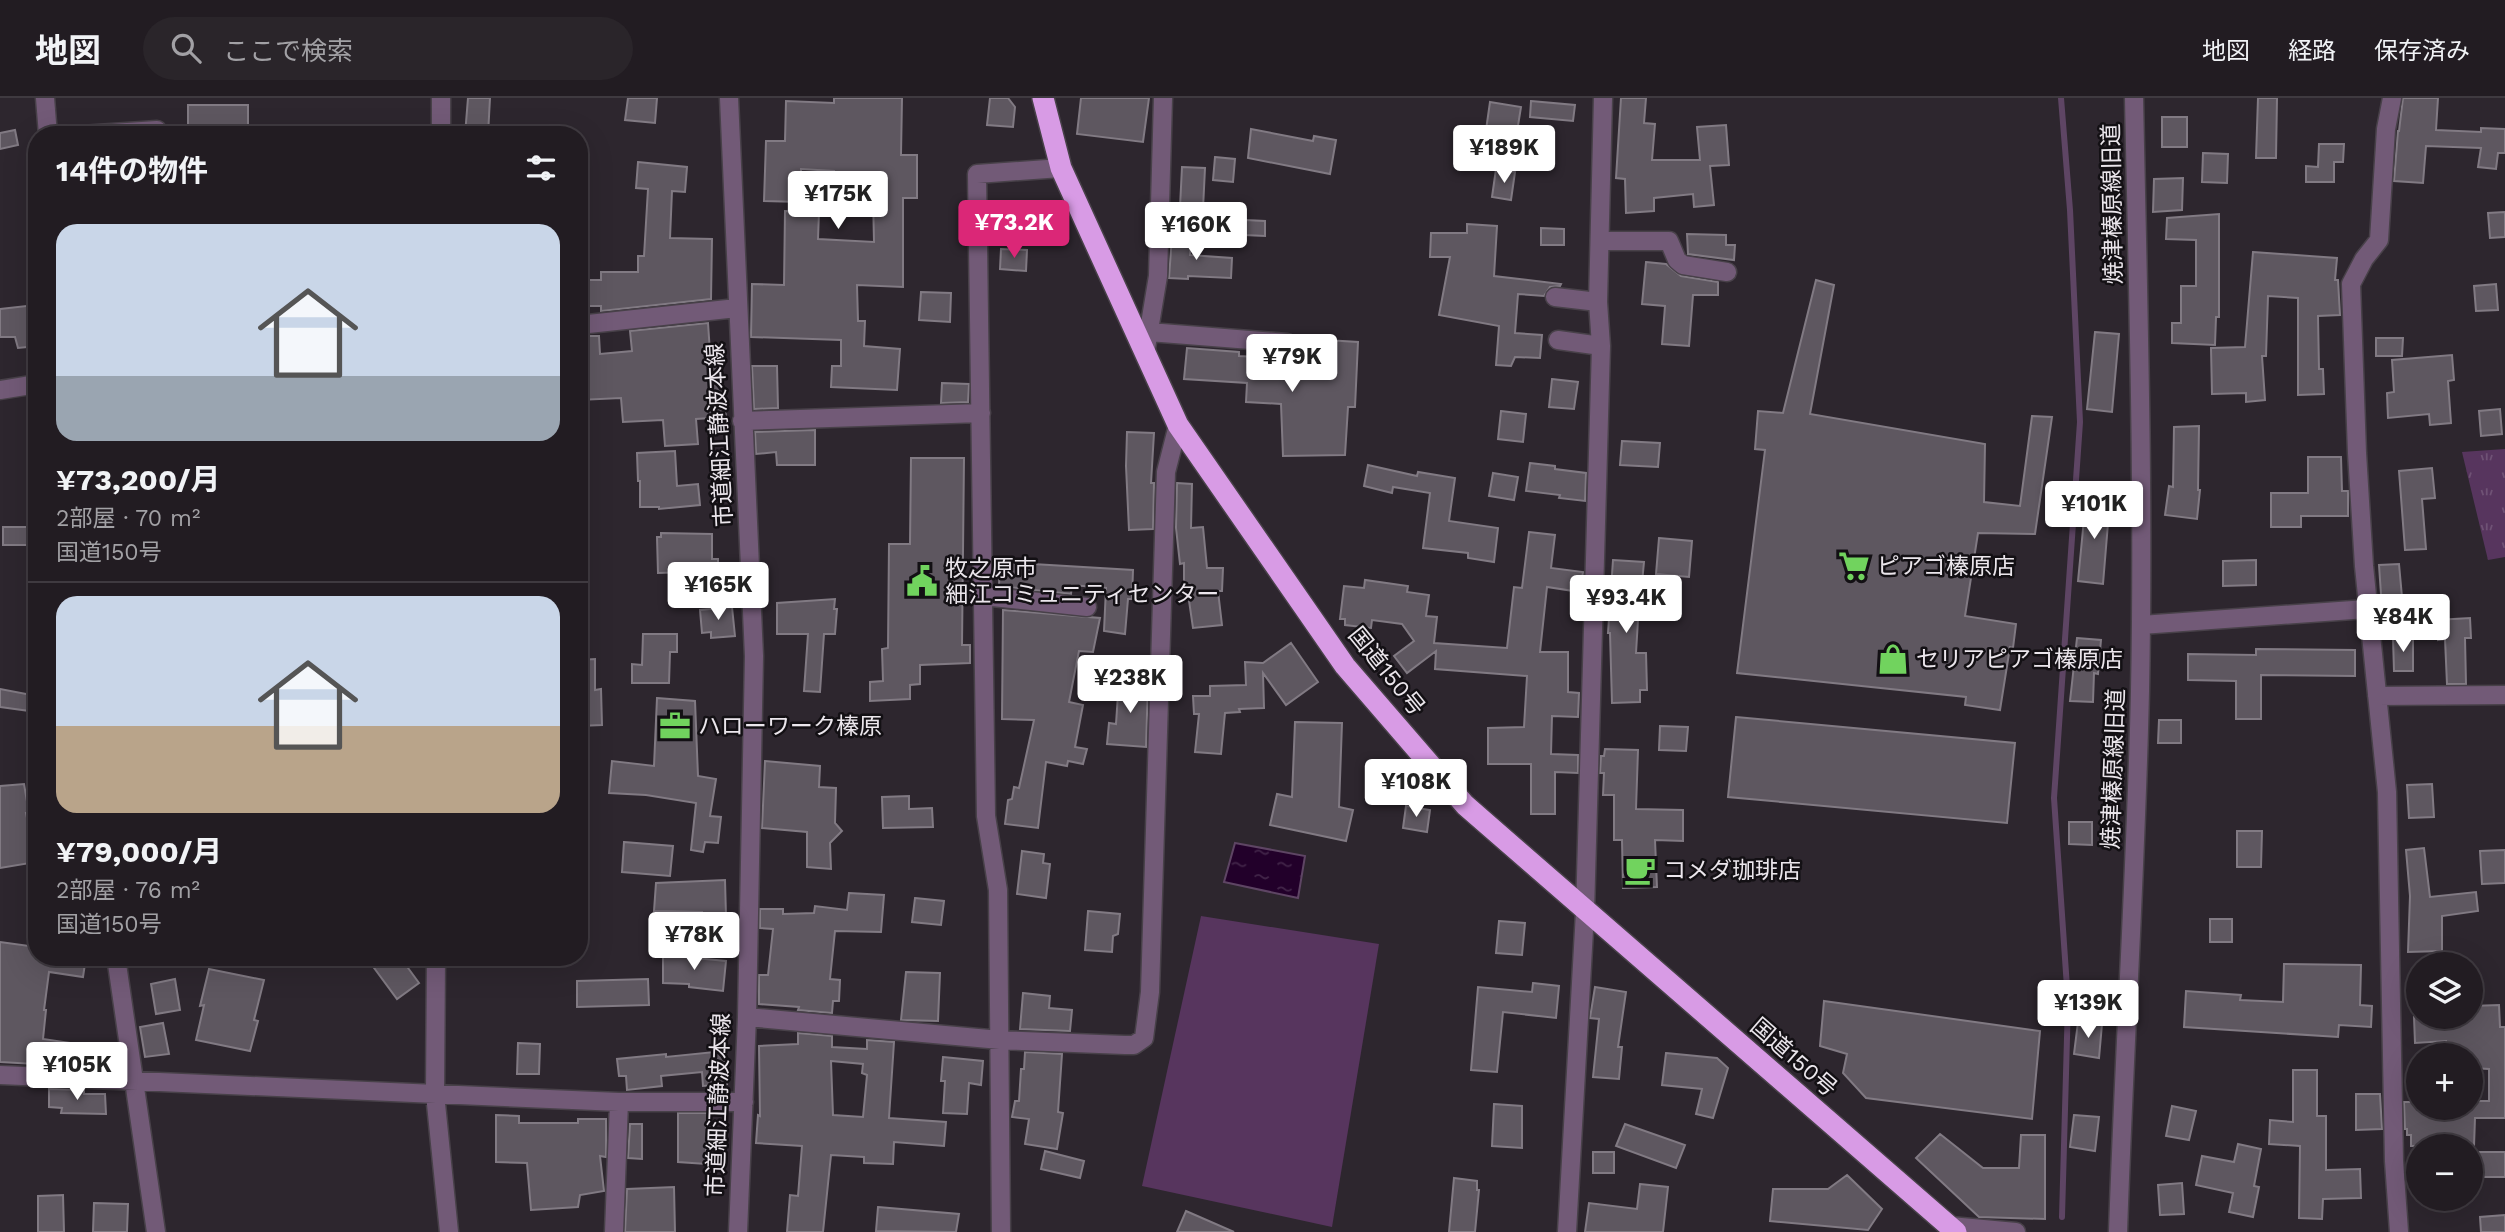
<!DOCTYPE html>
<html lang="ja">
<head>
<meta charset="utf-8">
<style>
	:root { --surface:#221c22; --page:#2a252a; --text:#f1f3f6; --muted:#a2a1a5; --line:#3f3a40; --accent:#db2777 }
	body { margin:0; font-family:"Work Sans","Noto Sans JP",sans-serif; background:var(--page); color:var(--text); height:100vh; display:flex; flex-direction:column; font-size:26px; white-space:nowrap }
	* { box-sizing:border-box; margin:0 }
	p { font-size:23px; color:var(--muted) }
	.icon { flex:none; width:38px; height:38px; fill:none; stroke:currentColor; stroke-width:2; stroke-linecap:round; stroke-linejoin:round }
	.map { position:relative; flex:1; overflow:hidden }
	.drawer { position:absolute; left:28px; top:28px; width:560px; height:840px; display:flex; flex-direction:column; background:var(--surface); border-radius:28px; box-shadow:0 7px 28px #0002,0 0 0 2px var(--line) }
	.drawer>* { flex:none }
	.fabs { position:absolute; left:2406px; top:854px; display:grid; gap:14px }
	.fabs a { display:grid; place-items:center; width:77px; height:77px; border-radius:50%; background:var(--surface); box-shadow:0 7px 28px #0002,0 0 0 2px var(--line); font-size:35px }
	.price { position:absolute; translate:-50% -60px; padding:0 16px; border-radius:7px; background:#fff; color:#222; font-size:23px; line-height:46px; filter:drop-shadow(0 2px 4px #0008) }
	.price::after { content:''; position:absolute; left:50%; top:42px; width:21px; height:16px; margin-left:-10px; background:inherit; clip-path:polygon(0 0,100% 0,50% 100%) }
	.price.on { background:var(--accent); color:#fff }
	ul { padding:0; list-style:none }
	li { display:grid; align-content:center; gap:14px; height:371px; padding:0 28px }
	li+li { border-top:2px solid var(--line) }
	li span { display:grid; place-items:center; height:217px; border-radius:21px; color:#555 }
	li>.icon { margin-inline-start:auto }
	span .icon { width:126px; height:126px; fill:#fffc; stroke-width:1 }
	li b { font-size:30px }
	h2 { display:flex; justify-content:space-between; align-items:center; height:84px; padding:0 28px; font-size:30px }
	header { display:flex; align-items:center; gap:42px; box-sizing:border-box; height:98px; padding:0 35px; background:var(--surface); border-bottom:2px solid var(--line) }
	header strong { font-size:33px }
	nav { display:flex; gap:38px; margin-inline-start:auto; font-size:24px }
	.search { width:490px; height:63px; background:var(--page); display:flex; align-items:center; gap:18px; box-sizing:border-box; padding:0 24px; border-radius:38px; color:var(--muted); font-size:26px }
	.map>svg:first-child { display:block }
</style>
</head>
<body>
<header>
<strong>地図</strong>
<div class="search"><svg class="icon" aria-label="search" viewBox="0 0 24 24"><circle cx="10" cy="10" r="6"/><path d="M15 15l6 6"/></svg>ここで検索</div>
<nav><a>地図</a><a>経路</a><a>保存済み</a></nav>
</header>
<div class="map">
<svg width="2505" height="1134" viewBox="0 0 2505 1134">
	<defs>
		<pattern id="grass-tufts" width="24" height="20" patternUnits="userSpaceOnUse" patternTransform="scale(1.75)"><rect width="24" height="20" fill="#57355e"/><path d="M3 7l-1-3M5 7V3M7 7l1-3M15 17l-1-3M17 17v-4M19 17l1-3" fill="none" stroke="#6f5275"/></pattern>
		<pattern id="water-ripples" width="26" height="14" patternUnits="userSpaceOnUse" patternTransform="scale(1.75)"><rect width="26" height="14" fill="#22002a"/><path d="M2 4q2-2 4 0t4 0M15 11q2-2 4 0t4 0" fill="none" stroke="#422549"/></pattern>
	</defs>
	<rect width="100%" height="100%" fill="#2d262e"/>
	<path fill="url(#grass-tufts)" d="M2505,351V459L2488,462L2462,354Z"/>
	<path fill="#57355e" d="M1201,818L1379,846L1332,1129L1142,1088Z"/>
	<path fill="url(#water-ripples)" stroke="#5e4564" stroke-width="2" d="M1235,745L1305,758L1298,800L1224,784Z"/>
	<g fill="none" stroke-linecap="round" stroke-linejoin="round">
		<path stroke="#5e4564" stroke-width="6" d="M2061,0L2070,112L2080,324L2054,700L2068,904L2062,1119"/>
	</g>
	<path fill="#5e5760" stroke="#817a83" stroke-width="2" fill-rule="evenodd" d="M468,0H490L488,37H465Z
		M628,0H657L655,25L625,22Z
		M834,0H902L901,57H917V100H903V189L857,187L858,223H865L864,248L900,251L897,292L831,289L832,268H841V242L751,239L752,186L784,187L785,113L819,114L818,141L874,144L873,100H834V73L801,71L800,104L764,103L766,43H785L786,3L834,5Z
		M990,0H1008L1015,9L1013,29L987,27Z
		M1081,0H1149L1143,44L1077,36Z
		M1621,0H1646L1644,25L1655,26L1652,62H1700L1697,29L1726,27L1729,67L1710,68L1714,107L1694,109L1693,96L1654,100V113L1626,115L1625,81L1616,80Z
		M2258,0H2277L2276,60H2256Z
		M2403,0H2438L2436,32L2481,34V30L2505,31V55H2498L2496,71L2478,69L2481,50L2426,48L2423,85L2394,83L2398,33H2399Z
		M1531,3L1575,7L1573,23L1530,19Z
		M1490,4L1521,9L1512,65L1484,64L1485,39Z
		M188,7H248V30H188Z
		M2162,19H2187V49H2162Z
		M1251,31L1313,43L1314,38L1336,42L1330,76L1248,60Z
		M15,32L18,47L0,51V35Z
		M2319,46H2344L2343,64H2334V84H2306V68L2318,69Z
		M2203,55L2228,56L2227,85L2202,84Z
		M1215,59L1235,61L1233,84L1213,82Z
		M638,64L687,69L685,94L672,93L670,140L712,141L711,201L601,213V208H579V182H601V174H638V158H644L648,91L636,90Z
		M1182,69L1205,70L1203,111L1180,109Z
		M1496,71L1515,74L1511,102L1492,99Z
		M2183,80L2182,112L2153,114L2154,81Z
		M2505,114V139L2490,140L2488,115Z
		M2219,116V219H2216L2215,247L2172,245V225H2181V188H2196V142L2166,141L2167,120Z
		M1245,122L1265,123V138L1244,137Z
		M1467,126L1497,128L1494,178L1561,186L1560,188L1550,189L1544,198L1518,196L1515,235L1542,237L1540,260L1515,259L1511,268L1496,267L1499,228L1439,217L1450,159H1430L1431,135H1467Z
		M1541,130L1564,131V147H1541Z
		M1687,136L1726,137V147H1735L1734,162L1688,156Z
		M1172,138L1191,140L1190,157L1232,160L1231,180L1188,178V181L1169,180Z
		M1001,151L1027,152L1026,173L1000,171Z
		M2253,154L2337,160L2335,182H2338L2340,217L2318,218L2319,271H2323L2324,296L2298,297V200L2268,198L2266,258H2262L2265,302L2246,304V295L2212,296L2211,250L2245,249Z
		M1646,164L1666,166L1681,178L1718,184V197H1693L1689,248L1662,246L1665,208L1642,206Z
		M1816,182L1834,187L1810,316L1985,346L1984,404L2020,408L2032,318L2052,319L2035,436L1978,435L1965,518L2016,526L2013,550L2010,549L2000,612L1965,607L1966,599L1737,575L1765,352L1755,351L1758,313L1783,315Z
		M2496,186L2498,212L2476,213L2474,188Z
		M921,194L951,195L950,224L919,222Z
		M35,207L37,248L18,250L15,239H0V211Z
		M708,225L711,269L720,268L726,319L696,321L698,346L665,348L663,322L623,324L621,300L579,302V238H599L600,256L632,253L630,233Z
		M2095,234L2119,236L2112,314L2087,311Z
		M2376,240H2403L2402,258H2376Z
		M1326,242L1358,244L1355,309H1348L1345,357L1283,358L1281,306L1246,304L1247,285L1184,281L1187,250L1239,254V258L1276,260L1275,276L1324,275Z
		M2452,257L2454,282L2448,283L2451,325L2430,327L2429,316L2388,320L2387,295L2394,294L2392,262Z
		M752,268H777L778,310L754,311Z
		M1552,281L1578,284L1574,311L1549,309Z
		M942,285L969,286L968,304L941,305Z
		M2500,311L2502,336L2481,338L2479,313Z
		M1501,313L1526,316L1523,344L1498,341Z
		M2199,328L2198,392H2200L2197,421L2165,417L2169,388L2173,389L2174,329Z
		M815,332V367H777L776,354L756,356L755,334Z
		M1127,334L1154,335L1151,385H1154L1153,431L1129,432L1126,368Z
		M1622,343L1660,345L1658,369L1620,367Z
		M675,353L677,388L698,386L700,407L659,411V409H640V383H638L637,355Z
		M2308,359H2341L2342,393H2348V418H2301V429H2271V395H2308Z
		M911,360H964L962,547H970V565L920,567V586L910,587V601L870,603V584L883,583L882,551L888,550L889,446H910Z
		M1530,365L1555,368V371L1586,375L1585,403L1559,400L1560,397L1526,393Z
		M1368,367L1417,378L1418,374L1455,380L1449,423L1498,430L1494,464L1468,460V455L1423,450L1430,395L1393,389L1392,395L1364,388Z
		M2432,370L2435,400L2422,401L2426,451L2405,452L2399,373Z
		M1493,375L1518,379L1514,402L1489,398Z
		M1177,385L1192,386L1191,430L1203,429L1207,470H1223L1222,493H1218L1222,527L1193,530L1187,489H1184V465L1180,466L1176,430Z
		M2086,400L2110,401L2103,486L2078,483Z
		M3,429H37V447H3Z
		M1529,434L1555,437L1551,470L1583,474L1580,494L1547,489L1540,554H1568V594L1579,595L1578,619L1552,618L1551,656L1578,657V675L1555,674V716H1531V666H1488V630L1524,629L1527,578L1435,571L1436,553L1407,575L1394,558L1414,543L1402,526L1372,522L1371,530L1345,527V521H1340L1344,488L1364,490L1365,482L1408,488L1407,494L1429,497L1426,518L1437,519L1434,545L1507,550L1514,489L1522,490Z
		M661,435L712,436V461H718V480L690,479V474L658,475L657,439H661Z
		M1659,440L1692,443L1689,479L1656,476Z
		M1613,462L1644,464L1642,485L1636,484L1628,522H1638L1636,555H1646L1647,592H1640V604L1612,605L1610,535H1608Z
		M2256,462V487L2223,488V463Z
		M1000,464L1133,472L1132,501H1128L1125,536L1104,533L1106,490L1072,487L1071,496L999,488Z
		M2399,466L2403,510L2382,511L2379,467Z
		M835,501L834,511H837L835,536H824L820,594L804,593L808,536H777V505Z
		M732,509L735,538L711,540V534L702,535L700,512Z
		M1003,512L1100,520L1093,554L1079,553L1069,604L1083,607L1075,649L1087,651L1083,666L1068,663L1067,668L1046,664L1038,730L1005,726L1008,702L1012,701L1014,689L1019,690L1034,622L1002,621Z
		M2470,520L2471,540H2465L2466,586H2447L2445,541L2438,542L2436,522Z
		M643,536H677V554H670L669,585H632V566L642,567Z
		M2413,539V573H2394L2393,540Z
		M2077,540L2101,542L2098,576L2094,575L2093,604L2070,603Z
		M1291,545L1318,584L1286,607L1263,575L1264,610L1239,611L1240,614L1225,615L1221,656L1195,654L1199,616H1194L1193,598H1210V588L1246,587L1245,564L1263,565Z
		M2256,551L2355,552V578L2261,577V621H2236V583L2188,582V556L2256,557Z
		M595,561V592L601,591L602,627L579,628V562Z
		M1119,581L1148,583L1146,649L1107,646L1109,625L1116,626Z
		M0,591L37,598V614L0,609Z
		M657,600L695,603L698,678L716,681L710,718L721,719L718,745L705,744L703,754L691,752L696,705L646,697L609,695L612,663L654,668Z
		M1736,619L2015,645L2007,725L1728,699Z
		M2159,622H2181V645H2158Z
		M1295,624L1342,625L1339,709L1353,712L1346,743L1270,727L1277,696L1292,699Z
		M1660,628L1688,629L1686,653L1659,652Z
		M1605,651L1638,652L1636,711L1683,712V743L1655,742L1657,789L1623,790L1622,742H1614V697H1603L1604,675H1600L1601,658H1604Z
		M765,663L820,668L819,689L836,690L835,725L842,733L830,745L831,771L807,769V734L762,730Z
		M24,686L29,715H26L36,764L0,770V688Z
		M2432,686L2434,719L2409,720L2407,687Z
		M909,698V711L932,710L933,729L883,730L882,699Z
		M1406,708L1430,712L1427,734L1403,730Z
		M2069,724H2092V747L2069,746Z
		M2237,733H2262L2261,769H2237Z
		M624,744L673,748L670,778L622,774Z
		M2424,750L2430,799L2476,794L2478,813L2442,818V853L2408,854L2410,798L2406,752Z
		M2505,752V785L2482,786L2480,753Z
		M1022,753L1044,756L1043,765L1050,766L1046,800L1017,796Z
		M725,782L726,818L702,819V814L654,813L656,785Z
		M849,795L884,797L881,834L835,833L830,881L840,882L839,903H833L832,915L798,912L799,909L759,906V877H768L773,831L760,830V811H783V816L814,815L815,808L847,812Z
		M915,800L944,803L941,827L912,824Z
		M1088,813L1120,816L1118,836L1113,838L1112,854L1085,852Z
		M2210,821H2232V844H2210Z
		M1499,823L1525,825L1522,857L1496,855Z
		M0,844L37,849V859H86L83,879L49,874L44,912H46L43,941L91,948L88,969L0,964Z
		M663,857L726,863L723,893L689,889V886L663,885Z
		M366,859H400L419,885L397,901Z
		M2284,866L2361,867L2360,907L2372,908L2371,929L2339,927L2338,939L2184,929L2186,893L2241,897L2240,902L2283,904Z
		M209,871L264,882L254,922L258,923L250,953L196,942L204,907L200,908Z
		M906,874L940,875L938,923L901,922Z
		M175,881L180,912L156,916L151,886Z
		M648,881L649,907L577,909V883Z
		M1533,885L1559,888L1556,920L1503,914L1497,974L1471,972L1478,889L1532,894Z
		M1595,889L1626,894L1618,949H1622L1619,981L1593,979L1599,921L1590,920Z
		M1023,895L1050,898L1049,910L1072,912L1070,933L1020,931Z
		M1824,903L2040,933L2032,1021L1866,1000L1843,975L1847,956L1820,948Z
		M2499,907L2500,929H2505V1020H2475L2474,1048H2411V1037H2407V1031H2405L2404,1004H2418V1010H2471V1003H2489V971L2471,970V957H2446V943L2415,945L2414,919H2471V908Z
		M2078,924L2102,926L2099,960L2074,956Z
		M163,925L169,956L145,959L140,929Z
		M798,935L832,938V949L867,951V942L894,944L889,1020L946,1024L944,1048L894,1044L893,1066L864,1065V1059L831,1057L823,1134H787L790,1097L798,1098L802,1048L756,1045L758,1017L760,1018L759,948L798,946ZM831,963L863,966L862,975L867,977L863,1019L833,1017Z
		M518,945L540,946L539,976H517Z
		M724,953L727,986L703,988L702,974L661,978L662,988L627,992L626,978H619L617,961L666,956V959Z
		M1025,954L1062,956L1058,1014L1063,1015L1057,1051L1025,1046L1029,1021L1012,1019L1015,1003H1019L1021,971H1024Z
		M1666,955L1717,960L1728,970L1713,1020L1696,1016L1702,991L1662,987Z
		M943,959L983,963L981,987L969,985L967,1016L943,1015L945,983H941Z
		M2293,972H2317V1018H2326V1072L2360,1071L2361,1100L2323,1101L2322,1121L2299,1120L2300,1048L2269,1046L2270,1022L2293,1024Z
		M49,991L84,992V996H105L106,1016L61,1015L62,1010L49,1009Z
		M2356,996H2380L2382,1031L2356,1032Z
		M1494,1006L1522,1008V1050L1492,1048Z
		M2172,1008L2196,1013L2189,1042L2166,1038Z
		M678,1015H710V1030L706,1029V1066L678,1064Z
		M496,1017L519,1018V1025H578V1021H606V1059L600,1058L604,1093L580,1097L578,1109L531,1112L527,1065L496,1064Z
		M2074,1017L2099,1019L2095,1053L2070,1049Z
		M630,1026H642V1061L628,1060Z
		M1625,1026L1685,1047L1676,1070L1616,1048Z
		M1940,1036L1983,1070H2019L2021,1037H2045V1121L1979,1119L1916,1060Z
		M2238,1046L2261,1051L2254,1088L2259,1089L2253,1119L2229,1114L2233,1095L2196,1087L2202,1058L2234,1064Z
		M1045,1053L1084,1063L1080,1080L1041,1071Z
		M1593,1054H1614V1075H1593Z
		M2479,1054H2505V1079H2479Z
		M1847,1077L1882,1111L1868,1132L1770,1123L1773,1091H1828Z
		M1454,1080L1477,1083V1092H1479L1475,1134H1449Z
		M2182,1085L2184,1116L2160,1117L2158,1087Z
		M1640,1086L1668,1089L1663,1134H1585L1589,1105L1637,1111Z
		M674,1089L675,1134H625L627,1091Z
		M63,1097L64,1134H38V1098Z
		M94,1105L128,1106L127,1134H93Z
		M878,1109L959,1116L956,1134L876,1133Z
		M1186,1113L1234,1134H1177Z
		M2505,1117V1134H2481L2480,1119Z"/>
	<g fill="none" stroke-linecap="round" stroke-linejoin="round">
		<defs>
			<path id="minor" d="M45,0L48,37
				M729,0L754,558L747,919L738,1134
				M2392,0L2386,31L2379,142L2364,161L2351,186L2357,355L2364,468L2387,694L2394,1063L2399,1134
				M82,37L157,32
				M441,37V0
				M1600,143H1669L1677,162L1683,167L1727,174
				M1555,199L1598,204
				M579,227L737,210
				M1149,234L1287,245
				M1558,242L1601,248
				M1145,256L1158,178L1163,0
				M0,292L37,286
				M742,323L981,315
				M983,498L1087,509
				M2141,527L2367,511
				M2377,598L2505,597
				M116,859L156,1134
				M436,859L435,996L449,1134
				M747,919L1000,942L1125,947H1134L1144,940L1150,894L1166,374L1178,327
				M0,977L619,1004H744
				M1950,1128L2016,1134
				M614,1134L619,1004
				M1001,1134L998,792L986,718L977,76L1061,70
				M1567,1134L1585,814L1601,248L1598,204L1603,0
				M2118,1134C2124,954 2136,773 2140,593C2144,395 2138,198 2134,0"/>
			<path id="highway" d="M1043,0L1061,70L1178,327L1345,568L1465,707L1956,1134"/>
		</defs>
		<use href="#minor" stroke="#484149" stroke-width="21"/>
		<use href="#highway" stroke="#484149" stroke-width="24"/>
		<use href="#minor" stroke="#725a77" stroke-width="18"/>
		<use href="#highway" stroke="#d89be5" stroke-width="21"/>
	</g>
	<defs>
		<symbol id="supermarket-bare" viewBox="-9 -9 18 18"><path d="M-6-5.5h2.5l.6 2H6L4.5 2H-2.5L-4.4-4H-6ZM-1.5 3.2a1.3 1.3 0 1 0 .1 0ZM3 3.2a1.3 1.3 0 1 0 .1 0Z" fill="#71d35e" stroke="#131014" stroke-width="2.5" paint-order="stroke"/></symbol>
		<symbol id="civic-bare" viewBox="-9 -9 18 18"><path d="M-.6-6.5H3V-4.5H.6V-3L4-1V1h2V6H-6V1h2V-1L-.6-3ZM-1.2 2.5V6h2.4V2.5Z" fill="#71d35e" stroke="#131014" stroke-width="2.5" paint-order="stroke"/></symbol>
		<symbol id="shop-bare" viewBox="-9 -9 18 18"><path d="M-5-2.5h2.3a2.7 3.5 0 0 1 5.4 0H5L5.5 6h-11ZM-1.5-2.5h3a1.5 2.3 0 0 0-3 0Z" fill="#71d35e" stroke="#131014" stroke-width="2.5" paint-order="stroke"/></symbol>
		<symbol id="office-bare" viewBox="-9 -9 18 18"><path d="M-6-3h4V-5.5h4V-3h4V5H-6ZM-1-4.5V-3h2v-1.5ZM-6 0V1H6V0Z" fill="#71d35e" stroke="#131014" stroke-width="2.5" paint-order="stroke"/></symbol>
		<symbol id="cafe-bare" viewBox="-9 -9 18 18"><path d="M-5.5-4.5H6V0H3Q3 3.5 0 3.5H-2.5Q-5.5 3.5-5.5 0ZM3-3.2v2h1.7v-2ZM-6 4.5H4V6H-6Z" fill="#71d35e" stroke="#131014" stroke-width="2.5" paint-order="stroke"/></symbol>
	</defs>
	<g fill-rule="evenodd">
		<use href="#supermarket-bare" x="1832" y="446" width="44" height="44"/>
		<use href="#civic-bare" x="900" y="461" width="44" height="44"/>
		<use href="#shop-bare" x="1871" y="539" width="44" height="44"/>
		<use href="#office-bare" x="653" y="606" width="44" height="44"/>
		<use href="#cafe-bare" x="1618" y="750" width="44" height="44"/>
	</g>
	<g text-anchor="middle" stroke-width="5" stroke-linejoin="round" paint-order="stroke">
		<g font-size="23" fill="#ebe6ec" stroke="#131014">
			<text transform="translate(2112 106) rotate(-91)" y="8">焼津榛原線旧道</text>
			<text transform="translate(719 337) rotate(-93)" y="8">市道細江静波本線</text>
			<text transform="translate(1387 573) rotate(51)" y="8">国道150号</text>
			<text transform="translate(2113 671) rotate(-88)" y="8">焼津榛原線旧道</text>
			<text transform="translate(1794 959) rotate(41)" y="8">国道150号</text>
			<text transform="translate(718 1007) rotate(-88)" y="8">市道細江静波本線</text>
		</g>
		<g font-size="23" fill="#ebe6ec" stroke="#131014" text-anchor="start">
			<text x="1877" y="476">ピアゴ榛原店</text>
			<text x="945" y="478">牧之原市<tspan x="945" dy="26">細江コミュニティセンター</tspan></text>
			<text x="1916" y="569">セリアピアゴ榛原店</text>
			<text x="698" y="636">ハローワーク榛原</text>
			<text x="1663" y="780">コメダ珈琲店</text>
		</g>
	</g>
</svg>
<div class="fabs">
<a><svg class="icon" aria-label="layers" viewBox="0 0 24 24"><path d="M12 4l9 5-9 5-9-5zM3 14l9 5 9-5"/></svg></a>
<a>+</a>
<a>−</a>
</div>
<b class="price" style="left:1504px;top:87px">¥189K</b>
<b class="price" style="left:838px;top:133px">¥175K</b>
<b class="price on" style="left:1014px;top:162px">¥73.2K</b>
<b class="price" style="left:1196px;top:164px">¥160K</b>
<b class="price" style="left:1292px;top:296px">¥79K</b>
<b class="price" style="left:2094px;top:443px">¥101K</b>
<b class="price" style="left:718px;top:524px">¥165K</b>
<b class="price" style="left:1626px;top:537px">¥93.4K</b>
<b class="price" style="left:2403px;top:556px">¥84K</b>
<b class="price" style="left:1130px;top:617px">¥238K</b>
<b class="price" style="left:1416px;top:721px">¥108K</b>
<b class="price" style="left:694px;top:874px">¥78K</b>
<b class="price" style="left:2088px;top:942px">¥139K</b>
<b class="price" style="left:77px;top:1004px">¥105K</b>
<section class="drawer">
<h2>14件の物件<svg class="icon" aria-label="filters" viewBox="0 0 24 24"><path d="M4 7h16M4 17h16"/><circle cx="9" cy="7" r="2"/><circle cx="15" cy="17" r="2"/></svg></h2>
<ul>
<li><span style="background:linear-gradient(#c9d6e8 70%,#9aa5b1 0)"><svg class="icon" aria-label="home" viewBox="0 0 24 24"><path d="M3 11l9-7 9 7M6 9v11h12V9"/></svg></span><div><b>¥73,200/月</b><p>2部屋 · 70 m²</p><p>国道150号</p></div></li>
<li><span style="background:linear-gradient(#c9d6e8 60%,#b9a48a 0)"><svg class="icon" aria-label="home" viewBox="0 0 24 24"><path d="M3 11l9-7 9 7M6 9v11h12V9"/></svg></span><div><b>¥79,000/月</b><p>2部屋 · 76 m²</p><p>国道150号</p></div></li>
</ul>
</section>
</div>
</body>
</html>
